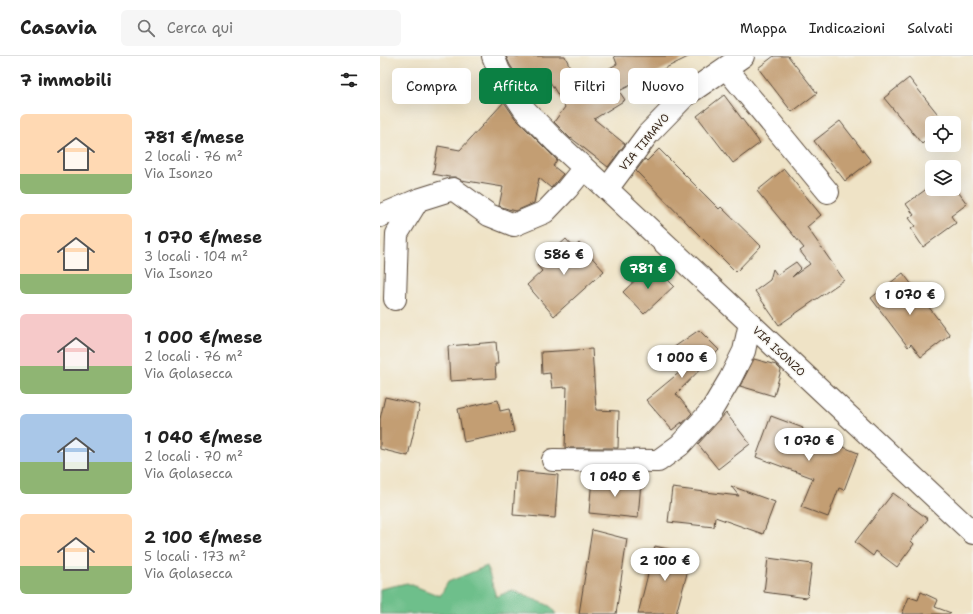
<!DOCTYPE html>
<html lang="it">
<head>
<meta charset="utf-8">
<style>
	:root { --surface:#fff; --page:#f6f6f6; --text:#222; --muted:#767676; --line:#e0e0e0; --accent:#0b8043 }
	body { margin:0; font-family:"Shantell Sans",sans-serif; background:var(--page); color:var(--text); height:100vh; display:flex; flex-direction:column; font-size:15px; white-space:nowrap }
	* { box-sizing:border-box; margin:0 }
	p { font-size:13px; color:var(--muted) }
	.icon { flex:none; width:22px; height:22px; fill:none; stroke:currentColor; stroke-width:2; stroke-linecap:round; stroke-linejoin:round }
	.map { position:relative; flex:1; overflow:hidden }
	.panel { display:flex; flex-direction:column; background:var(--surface); width:380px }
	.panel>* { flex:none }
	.top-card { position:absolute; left:12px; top:12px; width:380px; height:36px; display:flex; gap:8px }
	.tools { position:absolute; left:545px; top:60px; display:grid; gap:8px }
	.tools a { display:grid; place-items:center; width:36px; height:36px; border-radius:6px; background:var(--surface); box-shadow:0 4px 16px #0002; font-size:20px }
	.price { position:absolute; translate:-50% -34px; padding:0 9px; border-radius:14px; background:#fff; color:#222; font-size:13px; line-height:26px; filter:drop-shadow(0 1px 2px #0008) }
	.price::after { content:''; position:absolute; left:50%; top:24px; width:12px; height:9px; margin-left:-6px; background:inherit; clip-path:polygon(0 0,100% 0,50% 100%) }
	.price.current { background:var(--accent); color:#fff }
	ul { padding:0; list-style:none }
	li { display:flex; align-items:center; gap:12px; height:100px; padding:0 20px }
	li span { display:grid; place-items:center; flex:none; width:112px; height:80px; border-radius:6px; color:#555 }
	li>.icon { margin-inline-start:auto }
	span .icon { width:48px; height:48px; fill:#fffc; stroke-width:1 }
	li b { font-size:17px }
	h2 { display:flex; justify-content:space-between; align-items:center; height:48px; padding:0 20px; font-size:17px }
	.tag { padding:0 14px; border-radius:6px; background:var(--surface); box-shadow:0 4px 16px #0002; font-size:14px; line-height:36px }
	.tag.current { background:var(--accent); color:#fff }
	header { display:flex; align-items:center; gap:24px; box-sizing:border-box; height:56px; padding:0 20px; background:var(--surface); border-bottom:1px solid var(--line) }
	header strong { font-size:19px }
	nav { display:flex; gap:22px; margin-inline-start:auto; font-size:14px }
	.search { width:280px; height:36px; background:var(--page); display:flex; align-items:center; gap:10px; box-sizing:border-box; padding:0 14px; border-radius:6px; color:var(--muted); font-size:15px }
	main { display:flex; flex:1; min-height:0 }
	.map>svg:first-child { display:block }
</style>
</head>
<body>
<header>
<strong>Casavia</strong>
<div class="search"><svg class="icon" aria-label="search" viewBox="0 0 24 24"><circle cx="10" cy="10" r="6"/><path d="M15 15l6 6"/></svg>Cerca qui</div>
<nav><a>Mappa</a><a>Indicazioni</a><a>Salvati</a></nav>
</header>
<main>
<section class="panel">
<h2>7 immobili<svg class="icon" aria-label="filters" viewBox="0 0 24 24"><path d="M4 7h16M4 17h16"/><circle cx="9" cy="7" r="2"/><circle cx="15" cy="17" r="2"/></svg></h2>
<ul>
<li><span style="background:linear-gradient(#ffd9b3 75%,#8fb573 0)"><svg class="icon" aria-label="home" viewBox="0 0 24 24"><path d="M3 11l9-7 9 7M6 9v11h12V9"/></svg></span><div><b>781 €/mese</b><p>2 locali · 76 m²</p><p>Via Isonzo</p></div></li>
<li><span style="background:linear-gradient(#ffd9b3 75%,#8fb573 0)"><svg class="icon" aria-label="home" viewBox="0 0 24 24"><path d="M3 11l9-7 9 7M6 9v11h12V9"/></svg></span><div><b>1 070 €/mese</b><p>3 locali · 104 m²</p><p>Via Isonzo</p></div></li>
<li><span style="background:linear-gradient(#f6c9c9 65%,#8fb573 0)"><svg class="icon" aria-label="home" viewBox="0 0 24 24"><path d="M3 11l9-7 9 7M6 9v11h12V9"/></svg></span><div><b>1 000 €/mese</b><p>2 locali · 76 m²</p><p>Via Golasecca</p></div></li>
<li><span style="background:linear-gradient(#a9c7e8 60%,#8fb573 0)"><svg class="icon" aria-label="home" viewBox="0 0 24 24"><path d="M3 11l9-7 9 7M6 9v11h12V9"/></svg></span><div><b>1 040 €/mese</b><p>2 locali · 70 m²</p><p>Via Golasecca</p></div></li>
<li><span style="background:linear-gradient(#ffd9b3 65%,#8fb573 0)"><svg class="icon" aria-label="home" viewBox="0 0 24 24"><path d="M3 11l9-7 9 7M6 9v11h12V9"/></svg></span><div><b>2 100 €/mese</b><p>5 locali · 173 m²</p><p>Via Golasecca</p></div></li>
</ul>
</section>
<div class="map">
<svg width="593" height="558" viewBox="0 0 593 558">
	<rect width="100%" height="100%" fill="#f6f6f2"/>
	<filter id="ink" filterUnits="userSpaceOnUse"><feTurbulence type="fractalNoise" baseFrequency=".025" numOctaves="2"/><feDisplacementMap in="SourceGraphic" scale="8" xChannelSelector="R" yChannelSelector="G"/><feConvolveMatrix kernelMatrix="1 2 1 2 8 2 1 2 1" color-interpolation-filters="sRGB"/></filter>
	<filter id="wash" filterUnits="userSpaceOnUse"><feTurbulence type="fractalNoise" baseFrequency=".012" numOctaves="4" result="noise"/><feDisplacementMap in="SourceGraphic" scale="16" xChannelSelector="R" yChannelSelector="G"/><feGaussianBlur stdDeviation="0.9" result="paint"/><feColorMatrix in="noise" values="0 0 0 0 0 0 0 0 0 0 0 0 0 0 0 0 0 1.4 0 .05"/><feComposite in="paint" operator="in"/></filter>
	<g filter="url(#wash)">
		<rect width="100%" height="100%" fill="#efe3c6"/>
		<path fill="#6ebf8b" stroke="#547454" d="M107,510L116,541L132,534L170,550L176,558H0V533L27,527L60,540L68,526Z"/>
		<g id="blocks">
			<path fill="#c39e73" d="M126,0H185L198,29L237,8L234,0H310L239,35L245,44L214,63L245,88L228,111L191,82V83L174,66L185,51L166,19L140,24L130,9Z
				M394,0H408L437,37L412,56L378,12Z
				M529,22L565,67H552V79L542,88L504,42Z
				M344,39L380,87L353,107L317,60Z
				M124,46L135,62L177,104L173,110L183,118L171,132L159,122L154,147L136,155L128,153L119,150L123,131L81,124L75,121H69L53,118L58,90L80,94Z
				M460,65L491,105L465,125L434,85Z
				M279,93L339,153L341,151L381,190L356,216L316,176L256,115L265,103L267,105Z
				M404,113L441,159L427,171L464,224L399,269L375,235L390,224L393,213L397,219L416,206L421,212L412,221L430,208L420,195L424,192L377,135Z
				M552,129V133H574V130L587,148L571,160L576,167L543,191L531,173L535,170L529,162L534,159L526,148Z
				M186,183L194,192L199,187L224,215L174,260L147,229L162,215L157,209Z
				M268,212L275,220L280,216L294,230L264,258L243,236Z
				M523,217L570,279L541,301L531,288L528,291L491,242Z
				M319,274L339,294L296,338L312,357L302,368V366L292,374L266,344L306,311L290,294Z
				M116,286L118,308H115L116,322L70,325L68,290Z
				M212,293L216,354L239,355L238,392H185L187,331L172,332L170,317L162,318L161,296Z
				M374,303L396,309L401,314L394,340L360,330Z
				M5,341L40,349L28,400L0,393V363Z
				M118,344L120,355L129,353L134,376L84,386L78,353Z
				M346,357L370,388L338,413L318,388Z
				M391,360L423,372L422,374L478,397L464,434L459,432L448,461L421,451L433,422L376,401Z
				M136,415L178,419L175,462L133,459Z
				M212,422L261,426L258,462L209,457Z
				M351,430L395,446L383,478L335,461L334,471L288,466L292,432L359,440Z
				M513,437L548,463L531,485L534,488L517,511L496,495L493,500L475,486Z
				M212,474L247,483L236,558H199Z
				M275,490L312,499L296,558H258Z
				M388,502L432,508L427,542L384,536Z
				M541,536L558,544L555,551L571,557L570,558H522L529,541L538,544Z"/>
		</g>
	</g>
	<g filter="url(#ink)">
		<use href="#blocks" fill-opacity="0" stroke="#564637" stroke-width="1"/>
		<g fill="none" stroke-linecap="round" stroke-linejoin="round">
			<defs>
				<path id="minor" d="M113,0L119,15L144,53L176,86L227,133L593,477
					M346,12L448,136
					M227,133L268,78L306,39L363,0
					M0,160L38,144
					M15,243L17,178L38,144L73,133L109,159L134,169L165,156L187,133L204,112
					M173,404L278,405L300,389L331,355L350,323L364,295L370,267"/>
			</defs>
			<use href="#minor" stroke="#564637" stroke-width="24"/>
			<use href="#minor" stroke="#fff" stroke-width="22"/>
		</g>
	</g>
	<g text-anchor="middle" stroke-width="3" stroke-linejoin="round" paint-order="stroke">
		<g font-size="11" fill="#3b2a1e" stroke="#f6f6f2">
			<text transform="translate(264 86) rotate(-50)" y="4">VIA TIMAVO</text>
			<text transform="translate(399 295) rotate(43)" y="4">VIA ISONZO</text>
		</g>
	</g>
</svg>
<div class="tools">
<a><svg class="icon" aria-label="locate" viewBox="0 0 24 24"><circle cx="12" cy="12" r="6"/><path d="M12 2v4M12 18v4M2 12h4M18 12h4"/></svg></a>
<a><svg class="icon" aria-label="layers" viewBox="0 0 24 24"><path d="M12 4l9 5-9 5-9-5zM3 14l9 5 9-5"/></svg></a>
</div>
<b class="price" style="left:184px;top:220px">586 €</b>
<b class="price current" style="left:268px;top:234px">781 €</b>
<b class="price" style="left:530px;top:260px">1 070 €</b>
<b class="price" style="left:302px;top:323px">1 000 €</b>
<b class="price" style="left:429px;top:406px">1 070 €</b>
<b class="price" style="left:235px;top:442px">1 040 €</b>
<b class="price" style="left:285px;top:526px">2 100 €</b>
<div class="top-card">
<a class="tag">Compra</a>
<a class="tag current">Affitta</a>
<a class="tag">Filtri</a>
<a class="tag">Nuovo</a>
</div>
</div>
</main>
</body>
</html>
